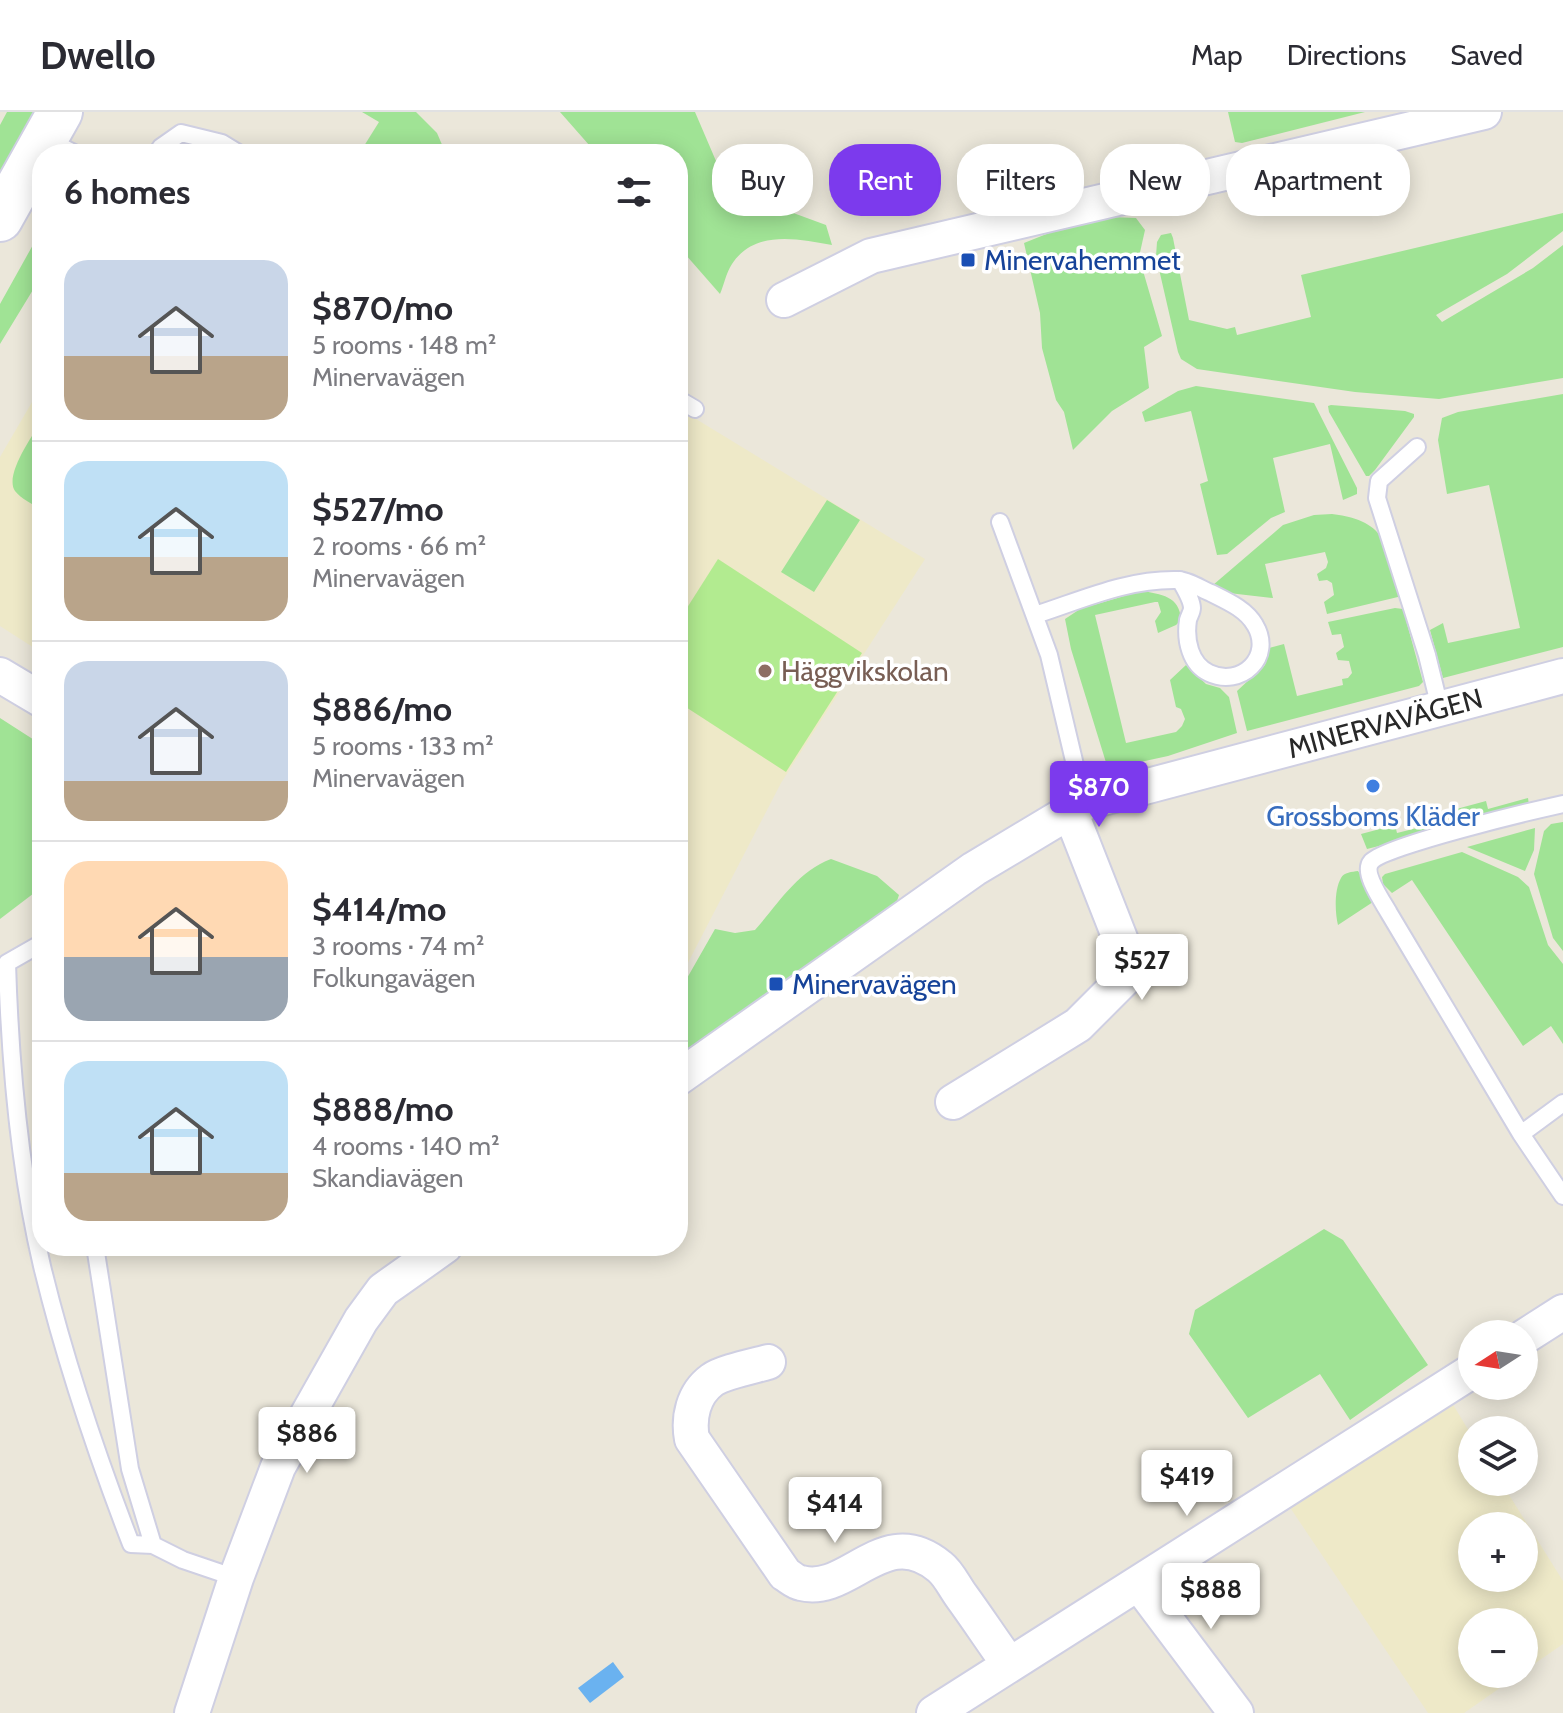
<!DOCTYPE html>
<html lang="en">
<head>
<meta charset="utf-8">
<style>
	:root { --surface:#fff; --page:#f2f2f3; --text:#2b2b33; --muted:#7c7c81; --line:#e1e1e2; --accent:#7c3aed }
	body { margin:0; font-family:Cabin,sans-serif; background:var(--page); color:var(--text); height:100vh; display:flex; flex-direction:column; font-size:30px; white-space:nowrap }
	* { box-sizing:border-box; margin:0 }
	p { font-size:26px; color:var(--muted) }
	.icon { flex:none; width:44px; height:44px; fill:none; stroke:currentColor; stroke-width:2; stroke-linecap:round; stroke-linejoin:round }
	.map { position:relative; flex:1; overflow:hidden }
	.sheet { position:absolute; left:32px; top:32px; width:656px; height:1112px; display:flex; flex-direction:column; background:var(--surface); border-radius:32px; box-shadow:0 4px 20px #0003 }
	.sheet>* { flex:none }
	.hud { position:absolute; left:712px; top:32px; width:730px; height:72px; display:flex; gap:16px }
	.needle { width:52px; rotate:258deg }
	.buttons { position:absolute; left:1458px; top:1208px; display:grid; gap:16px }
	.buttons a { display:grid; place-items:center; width:80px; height:80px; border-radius:50%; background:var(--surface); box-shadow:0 4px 20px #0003; font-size:40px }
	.price { position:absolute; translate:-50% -68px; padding:0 18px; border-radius:8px; background:#fff; color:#222; font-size:26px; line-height:52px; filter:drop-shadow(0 2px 4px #0008) }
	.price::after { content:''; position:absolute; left:50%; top:48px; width:24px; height:18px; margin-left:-12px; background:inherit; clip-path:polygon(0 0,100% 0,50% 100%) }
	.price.selected { background:var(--accent); color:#fff }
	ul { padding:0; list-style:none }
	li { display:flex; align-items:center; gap:24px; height:200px; padding:0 32px }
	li+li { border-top:2px solid var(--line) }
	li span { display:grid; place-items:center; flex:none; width:224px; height:160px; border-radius:24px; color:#555 }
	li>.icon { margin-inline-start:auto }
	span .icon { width:96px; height:96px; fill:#fffc; stroke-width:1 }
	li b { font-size:34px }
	h2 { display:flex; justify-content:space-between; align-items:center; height:96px; padding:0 32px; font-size:34px }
	.tag { padding:0 28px; border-radius:32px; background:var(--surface); box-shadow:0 4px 20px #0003; font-size:28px; line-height:72px }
	.tag.selected { background:var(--accent); color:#fff }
	header { display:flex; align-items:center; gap:48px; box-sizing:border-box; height:112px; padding:0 40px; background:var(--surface); border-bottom:2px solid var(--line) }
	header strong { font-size:38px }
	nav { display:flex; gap:44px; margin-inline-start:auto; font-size:28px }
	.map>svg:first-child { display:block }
</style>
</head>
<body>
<header>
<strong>Dwello</strong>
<nav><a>Map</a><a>Directions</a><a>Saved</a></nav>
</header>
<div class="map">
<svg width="1563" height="1601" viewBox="0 0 1563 1601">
	<rect width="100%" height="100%" fill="#ebe7da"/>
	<path fill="#eee9c8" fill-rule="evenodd" d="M42,273V541L0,514V345Z
		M678,296L925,447L781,671L678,870Z
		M1449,1286L1472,1324V1370H1501L1563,1469V1532L1524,1559V1510H1472V1562H1520L1464,1601H1428L1285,1388ZM1472,1414H1524V1466H1472Z"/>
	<path fill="#a0e395" d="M7,0H37L0,66V13Z
		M362,0H416L437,21L446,42H359L379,10Z
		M560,0H695L728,77L826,113L832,133C798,127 755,117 732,152C726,161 724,173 720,182L678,134V42H597Z
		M1228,0H1365L1242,31L1235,30Z
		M1563,101V119L1507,162L1436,203L1442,210L1533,156L1563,133V266L1439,287L1355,280L1197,257L1181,247L1178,240L1156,144L1157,130L1161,123L1171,121L1173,126L1189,208L1227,217L1235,215L1237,223L1311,205L1301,163Z
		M1110,105L1136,106L1145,118L1139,145L1162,224L1144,235L1149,276L1112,299L1073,338L1064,300L1056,288L1042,236L1040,201L1024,131L1049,121Z
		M34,131L42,136V163L0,232V192Z
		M1196,274L1314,291L1357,376V382L1343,388L1330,332L1273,346L1285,400L1271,406L1227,442L1217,443L1200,372L1208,369L1191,299L1145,310L1142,300L1178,279Z
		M1563,282V535L1443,566L1430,518L1443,511L1448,531L1520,516L1489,373L1447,382L1438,328L1442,306L1458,300Z
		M1331,293L1405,299L1414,302V305L1375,358L1369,364H1366L1329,300L1328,294Z
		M42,308V398C33,392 21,387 15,379C4,363 33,323 42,308Z
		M827,388L860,408L814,480L781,460Z
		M1332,402C1390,409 1386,436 1402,484L1327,502L1324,490L1334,483L1332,471L1327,468L1319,469L1317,462L1326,456L1328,450L1325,440L1265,452L1273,486L1220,480L1213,473L1283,413L1314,403Z
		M1141,479C1161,482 1180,484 1181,508L1176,513L1158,521L1155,509L1161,500L1158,490H1155L1095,503L1126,631L1176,620L1182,614L1185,607L1181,597L1176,595L1170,568L1186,553L1206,572L1220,576L1229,585L1237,621L1168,644L1108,657L1071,537L1065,507L1080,497Z
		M1395,496L1403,497L1423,570L1419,574L1247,619L1237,579L1265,553L1269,536L1284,532L1297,584L1343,573L1342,567L1348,566L1352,561L1349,549L1338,548L1336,541L1344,535L1341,522L1332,523L1328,510Z
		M0,606L42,633V775L0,807Z
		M1528,686L1529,693L1457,714L1455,706L1450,707L1449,699L1486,689L1488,697Z
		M1563,710V839L1553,826L1534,762L1544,719L1551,712Z
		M1437,711L1438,719L1367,737L1361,722L1395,713L1397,721Z
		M1535,716L1534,738L1525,759L1467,735Z
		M1462,740L1518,765L1529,775L1548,833L1563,852V932L1551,914L1523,934L1412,768L1392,781L1383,772L1382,765L1385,762Z
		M831,747L877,764L899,783L897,789L678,947V882L715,817L735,821L755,818C778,792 797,760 831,747Z
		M1358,759L1376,788L1338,813C1335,801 1334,778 1341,766C1344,760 1352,760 1358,759Z
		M1324,1117L1343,1128L1428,1253L1350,1308L1320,1262L1248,1306L1189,1222L1195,1198Z"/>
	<path fill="#b2eb90" d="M718,447L862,541L786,660L678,590V510Z"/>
	<path fill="#6ab2f0" d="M613,1550L624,1565L590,1591L578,1576Z"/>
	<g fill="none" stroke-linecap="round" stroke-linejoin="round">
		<defs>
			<path id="lane" d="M47,28L76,42
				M156,42L161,35L181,21L222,31L240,42
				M678,287L695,297
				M1417,335L1379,369L1377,386L1427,543L1440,596
				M1000,410L1049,543L1084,691
				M1035,503C1082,488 1126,467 1177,468C1188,468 1201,477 1211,481C1227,489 1246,497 1255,513C1274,545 1241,576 1209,561C1190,552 1185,528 1188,508C1189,504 1192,500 1192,496C1192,488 1184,475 1180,468
				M1563,692C1536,698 1383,734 1371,750C1362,761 1383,790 1389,801L1521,1022L1563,1084
				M42,831L7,851C10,951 19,1056 42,1154C65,1249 96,1341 131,1432L153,1433
				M1521,1022L1563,991
				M95,1134L130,1357L153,1433L183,1448L236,1466"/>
			<path id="street" d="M784,188L871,144L1484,0
				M0,563L42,588
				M678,966L974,757L1084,691L1563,564
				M953,990L1078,913L1125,866L1121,829L1070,699
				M1524,1225L1563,1200
				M768,1250C754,1254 723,1260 712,1268C693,1282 688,1306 692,1327L785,1462C790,1465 795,1470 801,1471C849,1484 884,1408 940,1455C949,1462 955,1476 962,1485C978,1507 993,1530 1009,1552
				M1139,1472L1236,1601
				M192,1601L236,1466L278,1355L361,1208L383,1178L445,1134
				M934,1601L1472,1259"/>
			<path id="secondary" d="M0,107L60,0"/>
		</defs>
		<use href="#lane" stroke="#cfcfe2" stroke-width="20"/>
		<use href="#street" stroke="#cfcfe2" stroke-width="38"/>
		<use href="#secondary" stroke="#cfcfe2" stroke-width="48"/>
		<use href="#lane" stroke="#fff" stroke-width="16"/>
		<use href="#street" stroke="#fff" stroke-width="34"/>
		<use href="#secondary" stroke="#fff" stroke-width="44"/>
	</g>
	<g fill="#1a4fb4" stroke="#fff" stroke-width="3">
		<rect x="960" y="140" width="16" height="16" rx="4"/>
		<rect x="768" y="864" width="16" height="16" rx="4"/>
	</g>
	<circle fill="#8d6e63" stroke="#fff" stroke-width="3" cx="765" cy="559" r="8"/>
	<circle fill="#3f7fe0" stroke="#fff" stroke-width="3" cx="1373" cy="674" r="8"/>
	<g text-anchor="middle" stroke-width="7" stroke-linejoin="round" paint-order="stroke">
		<g font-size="28" fill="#164399" stroke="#fff" text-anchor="start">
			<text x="984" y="158">Minervahemmet</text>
			<text x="792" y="882">Minervavägen</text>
		</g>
		<g font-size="28" fill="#785e54" stroke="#fff" text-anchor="start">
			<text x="781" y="569">Häggvikskolan</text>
		</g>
		<g font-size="28" fill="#282828" stroke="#fff">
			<text transform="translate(1385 611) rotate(-15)" y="10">MINERVAVÄGEN</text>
		</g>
		<g font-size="28" fill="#366cbe" stroke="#fff">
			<text x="1373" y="714">Grossboms Kläder</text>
		</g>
	</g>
</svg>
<div class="buttons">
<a><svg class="needle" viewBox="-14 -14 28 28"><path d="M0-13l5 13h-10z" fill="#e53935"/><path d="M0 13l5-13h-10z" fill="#7c7c81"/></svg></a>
<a><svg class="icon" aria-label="layers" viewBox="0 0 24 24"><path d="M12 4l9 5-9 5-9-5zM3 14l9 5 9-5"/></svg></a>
<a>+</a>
<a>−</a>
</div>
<b class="price selected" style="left:1099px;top:717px">$870</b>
<b class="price" style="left:1142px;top:890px">$527</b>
<b class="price" style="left:307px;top:1363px">$886</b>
<b class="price" style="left:1187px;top:1406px">$419</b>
<b class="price" style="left:835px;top:1433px">$414</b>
<b class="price" style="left:1211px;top:1519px">$888</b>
<div class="hud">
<a class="tag">Buy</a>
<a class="tag selected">Rent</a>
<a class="tag">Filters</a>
<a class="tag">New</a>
<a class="tag">Apartment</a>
</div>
<section class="sheet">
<h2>6 homes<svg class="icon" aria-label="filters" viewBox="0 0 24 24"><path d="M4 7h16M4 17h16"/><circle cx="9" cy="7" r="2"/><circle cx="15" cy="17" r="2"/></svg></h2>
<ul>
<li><span style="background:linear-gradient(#c9d6e8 60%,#b9a48a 0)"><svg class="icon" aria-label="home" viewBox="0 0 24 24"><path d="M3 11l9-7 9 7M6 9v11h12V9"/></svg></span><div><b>$870/mo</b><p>5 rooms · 148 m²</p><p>Minervavägen</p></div></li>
<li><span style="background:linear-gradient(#bfe0f5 60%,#b9a48a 0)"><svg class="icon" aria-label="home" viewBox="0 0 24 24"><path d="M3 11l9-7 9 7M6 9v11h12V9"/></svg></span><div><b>$527/mo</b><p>2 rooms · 66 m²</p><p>Minervavägen</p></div></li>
<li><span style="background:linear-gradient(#c9d6e8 75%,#b9a48a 0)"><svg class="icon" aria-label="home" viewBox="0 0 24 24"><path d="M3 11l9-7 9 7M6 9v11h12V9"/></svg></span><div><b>$886/mo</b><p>5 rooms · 133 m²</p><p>Minervavägen</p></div></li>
<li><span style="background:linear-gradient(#ffd9b3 60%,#9aa5b1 0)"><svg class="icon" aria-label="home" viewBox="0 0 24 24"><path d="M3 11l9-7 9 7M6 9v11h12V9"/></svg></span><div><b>$414/mo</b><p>3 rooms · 74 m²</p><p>Folkungavägen</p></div></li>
<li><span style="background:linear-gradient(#bfe0f5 70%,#b9a48a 0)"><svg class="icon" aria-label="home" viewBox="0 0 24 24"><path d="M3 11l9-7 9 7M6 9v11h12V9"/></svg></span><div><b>$888/mo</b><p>4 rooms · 140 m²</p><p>Skandiavägen</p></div></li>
</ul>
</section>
</div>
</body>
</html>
